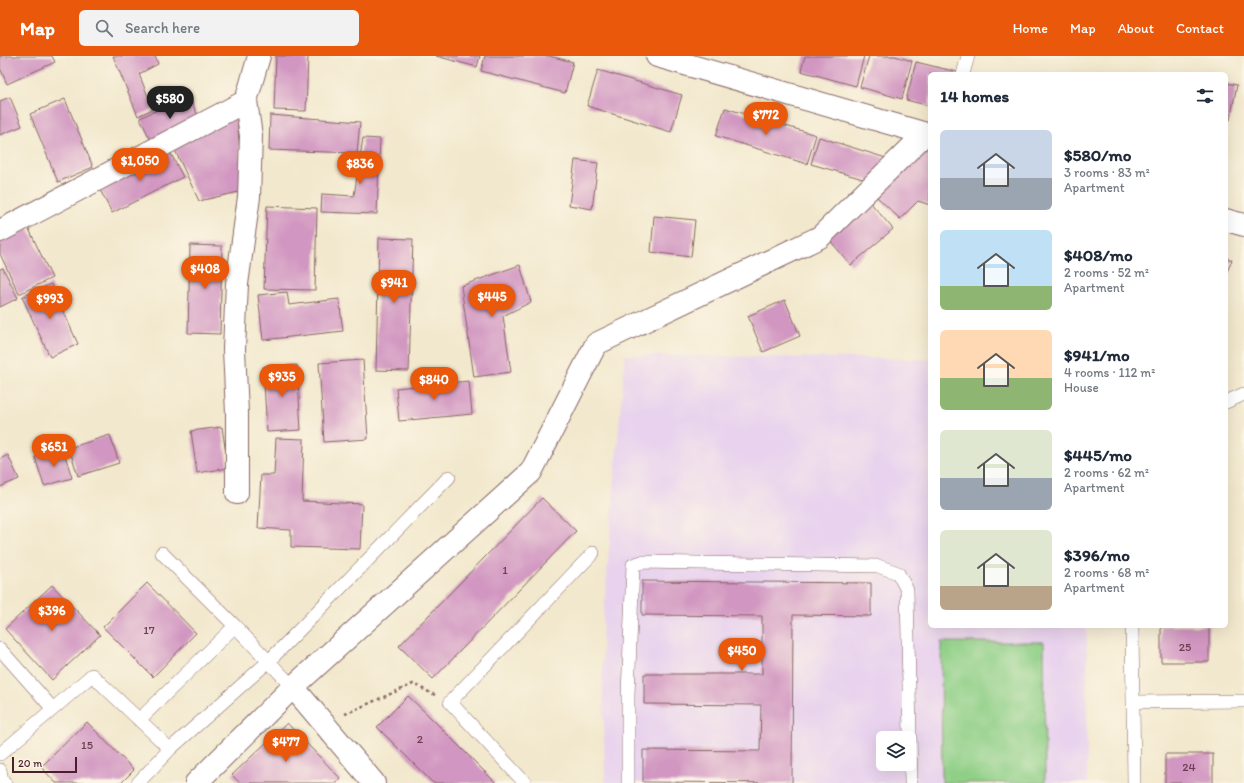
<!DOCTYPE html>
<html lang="en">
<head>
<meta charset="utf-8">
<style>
	:root { --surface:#fff; --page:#f2f2f3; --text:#1f2937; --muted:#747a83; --accent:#ea580c }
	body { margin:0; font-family:Itim,sans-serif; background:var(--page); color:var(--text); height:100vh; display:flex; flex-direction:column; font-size:15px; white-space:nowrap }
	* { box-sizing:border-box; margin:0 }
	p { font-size:13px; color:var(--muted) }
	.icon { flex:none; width:22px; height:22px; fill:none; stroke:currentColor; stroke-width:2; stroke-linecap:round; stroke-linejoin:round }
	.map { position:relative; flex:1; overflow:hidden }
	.drawer { position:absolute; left:928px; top:16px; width:300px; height:556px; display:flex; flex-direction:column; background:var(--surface); border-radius:6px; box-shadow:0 4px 16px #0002 }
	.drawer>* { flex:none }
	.buttons { position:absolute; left:876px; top:675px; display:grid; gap:8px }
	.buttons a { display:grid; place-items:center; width:40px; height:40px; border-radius:6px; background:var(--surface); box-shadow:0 4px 16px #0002; font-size:20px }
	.scale { position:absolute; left:12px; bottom:10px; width:65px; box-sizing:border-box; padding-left:4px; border:2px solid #4a1f2b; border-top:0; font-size:11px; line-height:14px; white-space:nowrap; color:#4a1f2b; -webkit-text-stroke:3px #fcf5e5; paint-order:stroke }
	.price { position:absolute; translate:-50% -34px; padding:0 9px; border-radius:14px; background:var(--accent); color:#fff; font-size:13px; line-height:26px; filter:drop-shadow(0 1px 2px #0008) }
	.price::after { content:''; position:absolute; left:50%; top:24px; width:12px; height:9px; margin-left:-6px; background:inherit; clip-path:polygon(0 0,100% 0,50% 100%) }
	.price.active { background:#222; color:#fff }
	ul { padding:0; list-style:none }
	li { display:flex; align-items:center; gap:12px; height:100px; padding:0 12px }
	li span { display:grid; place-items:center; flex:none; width:112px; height:80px; border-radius:6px; color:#555 }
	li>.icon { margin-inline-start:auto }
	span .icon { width:48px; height:48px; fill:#fffc; stroke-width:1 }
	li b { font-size:17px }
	h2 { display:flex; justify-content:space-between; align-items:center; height:48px; padding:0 12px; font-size:17px }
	header { display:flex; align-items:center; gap:24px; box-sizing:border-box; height:56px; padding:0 20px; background:var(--accent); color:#fff }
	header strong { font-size:19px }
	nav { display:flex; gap:22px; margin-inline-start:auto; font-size:14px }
	.search { width:280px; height:36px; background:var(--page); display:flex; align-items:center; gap:10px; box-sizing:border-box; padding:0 14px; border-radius:6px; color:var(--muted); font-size:15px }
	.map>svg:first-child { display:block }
</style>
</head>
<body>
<header>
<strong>Map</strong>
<div class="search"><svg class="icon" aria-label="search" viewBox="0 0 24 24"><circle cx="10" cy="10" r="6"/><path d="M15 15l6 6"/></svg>Search here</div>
<nav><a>Home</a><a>Map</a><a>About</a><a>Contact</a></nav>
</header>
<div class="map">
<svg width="1244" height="727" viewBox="0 0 1244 727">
	<rect width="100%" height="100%" fill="#fcf5e5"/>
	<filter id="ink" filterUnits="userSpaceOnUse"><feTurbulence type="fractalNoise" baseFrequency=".025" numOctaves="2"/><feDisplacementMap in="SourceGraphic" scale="8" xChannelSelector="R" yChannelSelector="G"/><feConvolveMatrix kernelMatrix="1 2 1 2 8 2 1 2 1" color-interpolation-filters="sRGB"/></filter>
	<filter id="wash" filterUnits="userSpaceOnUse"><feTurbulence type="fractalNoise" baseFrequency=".012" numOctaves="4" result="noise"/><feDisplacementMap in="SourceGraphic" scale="16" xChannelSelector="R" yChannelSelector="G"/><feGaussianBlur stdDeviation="0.9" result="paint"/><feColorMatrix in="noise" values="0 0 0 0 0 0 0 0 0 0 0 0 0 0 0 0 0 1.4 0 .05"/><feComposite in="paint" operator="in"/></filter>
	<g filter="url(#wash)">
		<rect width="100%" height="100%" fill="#f2e8cd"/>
		<path fill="#e8d2ee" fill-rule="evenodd" d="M625,299L930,303V570H1087V727H605L602,578ZM883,682H909V708H883Z"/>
		<path fill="#8fcf87" stroke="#6c7759" d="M941,586H1044L1045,727H942Z"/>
		<g id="blocks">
			<path fill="#d196c1" d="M0,0H52L55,6L7,28L0,12Z
				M113,0H155L158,8L139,18L153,53L138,60Z
				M276,0H308L306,55L274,54Z
				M436,0H480L477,11Z
				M485,0H549L573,6L565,37L481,15Z
				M805,0H864L856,30L801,15Z
				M869,0H895L912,5L902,43L860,31Z
				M916,6L957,16L956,18H930V50L906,44Z
				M598,14L682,39L671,76L587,50Z
				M1226,27L1237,29L1230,64L1226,63Z
				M188,39L201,66L153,89L140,62Z
				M10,41L22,70L0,79V45Z
				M65,43L93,111L58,126L30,58Z
				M725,52L816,79L807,108L716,80Z
				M270,59L360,66L357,97L269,94Z
				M237,60L243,135L199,145L173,90Z
				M819,81L886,102L870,125L811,108Z
				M363,82L380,83L377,158L321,156L322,138L354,140Z
				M921,90L930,94V149L918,145L900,163L874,138Z
				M169,94L183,121L112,157L98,130Z
				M575,104L598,107L592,153L569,149Z
				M869,145L893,173L851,209L827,181Z
				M267,150L317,152L315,234L264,233Z
				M654,160L695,164L691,201L651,196Z
				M28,171L52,222L19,238L0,198V184Z
				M379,182L413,183L409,315L376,314Z
				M190,189L222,190L220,278L188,277Z
				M1226,202L1232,204L1226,218Z
				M520,209L531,246L503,260L511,316L474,321L461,230Z
				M3,212L18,242L0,251V213Z
				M51,228L78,288L50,301L22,241Z
				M287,236L289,249L339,243L343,275L263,284L258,239Z
				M785,244L800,280L763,296L748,260Z
				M363,304L368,383L324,386L319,307Z
				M297,309L301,374L267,376L263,311Z
				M469,325L472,358L399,365L396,332Z
				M222,371L228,412L197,417L191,375Z
				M110,379L119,407L78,420L69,392Z
				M276,382L304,383L302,445L362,448L360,493L291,491V474L258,472L261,419H274Z
				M63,393L72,422L44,430L35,401Z
				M8,399L19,423L0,431V403Z
				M542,442L576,475L433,623L399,590Z
				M642,525L871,527V560L793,559L792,727L643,726V694L760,695L761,649L644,648V618H762V560L642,559Z
				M147,527L196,577L153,621L103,571Z
				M52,529L100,579L52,624L5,573Z
				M1161,570H1209V606H1161Z
				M408,640L427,658L496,727H433L377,671Z
				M87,666L134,714L121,727H56L41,711Z
				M287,667L341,723L337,727H240L232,719Z
				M1165,698H1213V727H1165Z"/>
		</g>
	</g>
	<g filter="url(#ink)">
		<use href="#blocks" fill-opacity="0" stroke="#856564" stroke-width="1"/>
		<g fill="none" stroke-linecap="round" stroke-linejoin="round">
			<defs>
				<path id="lane" d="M963,18L968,0
					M1226,346L1244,338
					M162,497L235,570L293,631
					M1132,570L1134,727
					M0,593L53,653L0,698
					M1133,646L1244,645
					M53,653L92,619L170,693L138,727
					M139,664L235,570
					M170,693L269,605L449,421
					M0,714L2,724L5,727
					M525,727L450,646L593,497
					M628,727V639L633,509L642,506L878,510L898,517L907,534L911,727"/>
				<path id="street" d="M657,0L930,79
					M1226,164L1244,169
					M0,175L246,45
					M237,437V357L234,293L237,228L249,141L251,80L246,45L259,0
					M293,631L374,727
					M196,727L293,631L531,416L596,288L820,181L925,78"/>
			</defs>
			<use href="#lane" stroke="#856564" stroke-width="14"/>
			<use href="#street" stroke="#856564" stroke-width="24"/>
			<path stroke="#856564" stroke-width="2.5" stroke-dasharray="3 3" stroke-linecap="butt" d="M345,658L413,628L435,639"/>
			<use href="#lane" stroke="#fff" stroke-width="13"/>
			<use href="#street" stroke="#fff" stroke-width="22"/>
		</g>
	</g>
	<g text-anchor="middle" stroke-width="3" stroke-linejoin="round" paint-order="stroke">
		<g font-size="12" fill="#6c3d50">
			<text x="505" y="518">1</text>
			<text x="149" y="578">17</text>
			<text x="1185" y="595">25</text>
			<text x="420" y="687">2</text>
			<text x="87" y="693">15</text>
			<text x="1189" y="715">24</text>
		</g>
	</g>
</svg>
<div class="buttons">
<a><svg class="icon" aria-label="layers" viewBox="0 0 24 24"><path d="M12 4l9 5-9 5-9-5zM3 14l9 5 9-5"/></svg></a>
</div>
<div class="scale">20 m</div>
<b class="price active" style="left:170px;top:64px">$580</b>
<b class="price" style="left:766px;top:80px">$772</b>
<b class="price" style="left:140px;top:126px">$1,050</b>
<b class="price" style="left:360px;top:129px">$836</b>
<b class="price" style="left:205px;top:234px">$408</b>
<b class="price" style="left:394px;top:248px">$941</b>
<b class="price" style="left:492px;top:262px">$445</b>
<b class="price" style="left:50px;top:264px">$993</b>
<b class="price" style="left:282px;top:342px">$935</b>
<b class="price" style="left:434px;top:345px">$840</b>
<b class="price" style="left:54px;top:412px">$651</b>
<b class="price" style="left:52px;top:576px">$396</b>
<b class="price" style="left:742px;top:616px">$450</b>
<b class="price" style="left:286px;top:707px">$477</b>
<section class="drawer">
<h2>14 homes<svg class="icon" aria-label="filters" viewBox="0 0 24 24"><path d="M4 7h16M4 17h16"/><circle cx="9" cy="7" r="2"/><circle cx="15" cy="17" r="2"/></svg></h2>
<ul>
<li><span style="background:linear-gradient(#c9d6e8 60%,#9aa5b1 0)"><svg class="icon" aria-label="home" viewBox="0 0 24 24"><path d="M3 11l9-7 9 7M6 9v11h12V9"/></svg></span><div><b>$580/mo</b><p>3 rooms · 83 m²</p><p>Apartment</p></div></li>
<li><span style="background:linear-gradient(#bfe0f5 70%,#8fb573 0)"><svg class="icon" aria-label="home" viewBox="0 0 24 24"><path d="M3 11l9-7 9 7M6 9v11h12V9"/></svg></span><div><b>$408/mo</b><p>2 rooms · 52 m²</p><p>Apartment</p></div></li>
<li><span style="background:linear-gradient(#ffd9b3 60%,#8fb573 0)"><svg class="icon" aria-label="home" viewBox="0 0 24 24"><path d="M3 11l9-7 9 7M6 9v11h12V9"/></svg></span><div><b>$941/mo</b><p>4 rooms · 112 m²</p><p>House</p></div></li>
<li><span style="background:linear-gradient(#dfe7d0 60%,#9aa5b1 0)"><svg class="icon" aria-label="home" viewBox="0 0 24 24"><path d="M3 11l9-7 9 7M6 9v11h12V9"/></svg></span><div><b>$445/mo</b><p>2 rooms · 62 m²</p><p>Apartment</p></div></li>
<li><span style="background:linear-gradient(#dfe7d0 70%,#b9a48a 0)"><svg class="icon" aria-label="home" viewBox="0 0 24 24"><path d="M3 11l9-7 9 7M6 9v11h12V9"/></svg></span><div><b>$396/mo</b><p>2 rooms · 68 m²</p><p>Apartment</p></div></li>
</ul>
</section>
</div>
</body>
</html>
